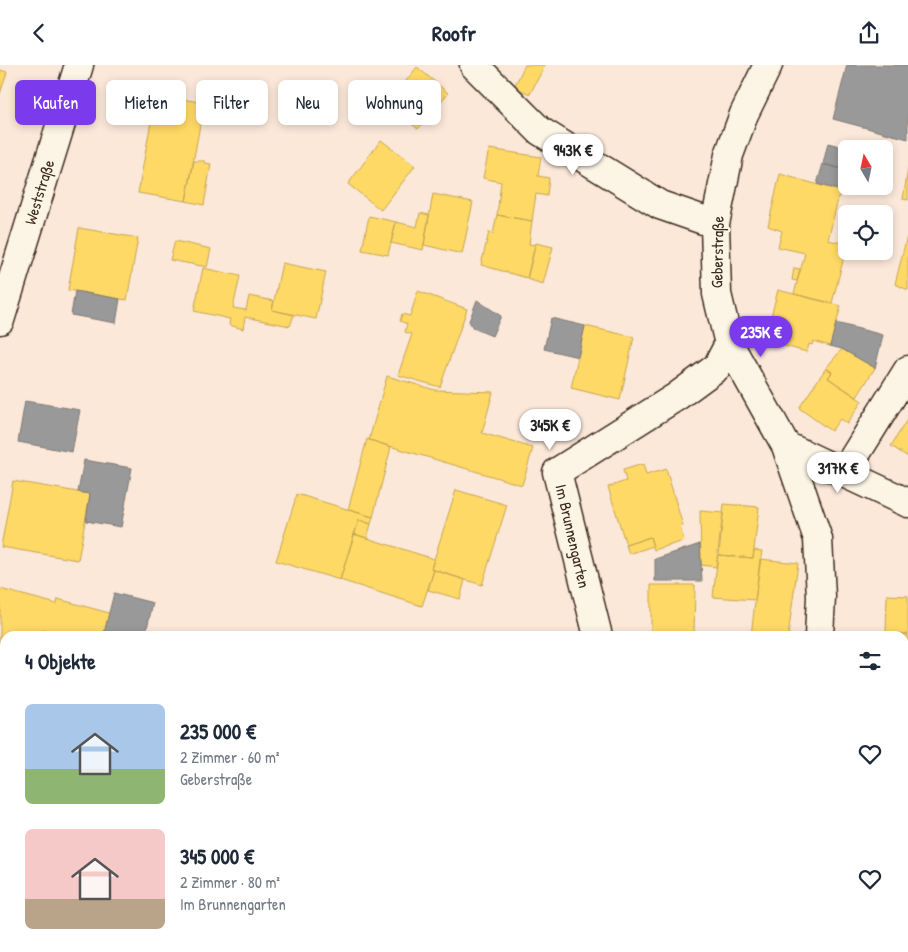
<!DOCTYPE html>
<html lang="de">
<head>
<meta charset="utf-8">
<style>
	:root { --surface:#fff; --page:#f6f6f7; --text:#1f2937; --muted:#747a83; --accent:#7c3aed }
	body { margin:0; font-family:"Patrick Hand",sans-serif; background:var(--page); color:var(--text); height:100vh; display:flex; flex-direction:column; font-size:19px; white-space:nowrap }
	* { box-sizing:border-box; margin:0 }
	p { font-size:16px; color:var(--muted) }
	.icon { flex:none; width:28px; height:28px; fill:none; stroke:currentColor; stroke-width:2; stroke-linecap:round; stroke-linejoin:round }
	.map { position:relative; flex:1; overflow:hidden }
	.panel { position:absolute; left:0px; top:566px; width:909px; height:321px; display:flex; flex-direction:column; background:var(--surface); border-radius:15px 15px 0 0; box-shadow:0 2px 8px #0003 }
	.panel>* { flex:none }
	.top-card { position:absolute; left:15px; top:15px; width:500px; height:45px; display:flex; gap:10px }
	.needle { width:32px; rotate:351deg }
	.tools { position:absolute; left:838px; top:75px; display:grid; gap:10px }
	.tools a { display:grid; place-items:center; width:55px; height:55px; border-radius:8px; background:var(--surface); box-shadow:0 2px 8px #0003; font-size:25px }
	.price { position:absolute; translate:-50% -42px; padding:0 11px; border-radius:18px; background:#fff; color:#222; font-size:16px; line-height:32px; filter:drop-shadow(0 1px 2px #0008) }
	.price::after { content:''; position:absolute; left:50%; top:30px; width:15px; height:11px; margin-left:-8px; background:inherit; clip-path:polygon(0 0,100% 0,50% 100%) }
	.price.on { background:var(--accent); color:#fff }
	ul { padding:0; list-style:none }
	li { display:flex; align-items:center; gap:15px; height:125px; padding:0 25px }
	li span { display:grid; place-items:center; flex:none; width:140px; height:100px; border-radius:8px; color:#555 }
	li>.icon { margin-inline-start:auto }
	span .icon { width:60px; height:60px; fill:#fffc; stroke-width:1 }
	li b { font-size:21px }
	h2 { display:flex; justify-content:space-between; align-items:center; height:60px; padding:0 25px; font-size:21px }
	.tag { padding:0 18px; border-radius:8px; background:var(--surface); box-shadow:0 2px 8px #0003; font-size:18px; line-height:45px }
	.tag.on { background:var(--accent); color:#fff }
	header { display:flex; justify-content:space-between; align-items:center; height:65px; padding:0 25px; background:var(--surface); font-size:22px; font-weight:700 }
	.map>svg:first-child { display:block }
</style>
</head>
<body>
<header><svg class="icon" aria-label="back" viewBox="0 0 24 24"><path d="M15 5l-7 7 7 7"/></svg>Roofr<svg class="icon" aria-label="share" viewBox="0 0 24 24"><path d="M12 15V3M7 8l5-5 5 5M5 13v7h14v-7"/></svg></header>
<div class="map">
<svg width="908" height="887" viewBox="0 0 908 887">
	<rect width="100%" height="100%" fill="#fbe8d9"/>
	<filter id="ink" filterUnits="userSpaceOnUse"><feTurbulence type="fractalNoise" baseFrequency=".02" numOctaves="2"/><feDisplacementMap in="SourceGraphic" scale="10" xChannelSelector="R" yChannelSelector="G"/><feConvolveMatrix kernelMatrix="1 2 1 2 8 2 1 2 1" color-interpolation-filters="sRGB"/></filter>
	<g filter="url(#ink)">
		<path fill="#ffd966" stroke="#c4a450" d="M525,0H545L530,29L514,22Z
			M417,2L448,28L418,64L388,39Z
			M0,5L7,7L0,29Z
			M156,29L204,38L186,136L138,128Z
			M381,75L415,101L381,145L348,119Z
			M489,84L541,92L538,111L549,113L547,131L536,129L532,156L497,150L501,117L483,113Z
			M194,96H205V98L211,99L204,140L186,136Z
			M908,104V135L903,134Z
			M780,109L840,126L828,175L846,179V184L832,238L794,229L805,188L778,182L782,166L768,161Z
			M433,129L473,137L462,189L424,180Z
			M420,148L429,150L423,185L391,178L396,157L417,162Z
			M497,150L532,156L529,179L535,180L527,213L481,200L489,167L493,169Z
			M369,151L396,157L388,190L362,185Z
			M79,163L138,173L127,235L68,225Z
			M907,171L908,172V225L895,219Z
			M175,176L211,184L207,202L170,195Z
			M536,178L553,182L543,219L527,214Z
			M282,198L326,207L316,254L272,245Z
			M203,203L240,211L233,243L246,245L249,231L274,236L272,245L294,250L290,261L245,252L243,264L229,260L230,254L194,246Z
			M794,203L800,204L797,216L792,215Z
			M778,225L841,241L830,281L813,276L812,280L809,279L807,287L770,277L766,270Z
			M418,226L467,244L440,322L398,310L412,269L405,267L407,259L400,256L402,249L410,251Z
			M585,261L634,272L620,335L571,323Z
			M842,284L875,303L857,332L828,313L832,307L826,303Z
			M826,303L832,307L828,313L862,336L847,359L840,354L831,366L799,343Z
			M387,311L435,325L493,327L482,368L533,383L522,420L369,375Z
			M908,353V392L891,381Z
			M367,374L391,382L373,452L348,445Z
			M643,399L646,410L666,404L683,461L680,462L684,476L654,485L650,472L626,480L608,422L626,416L623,405Z
			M13,416L90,429L78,495L1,482Z
			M456,425L507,440L482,520L431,504Z
			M297,429L373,452L371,459L359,455L340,515L276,496Z
			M724,439L759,442L753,493L719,490Z
			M700,446L723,448L716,502L701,500Z
			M359,455L371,459L367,473L354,469Z
			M354,469L434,494L431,504L434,505L422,541L340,515Z
			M650,472L653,481L629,489L626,480Z
			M754,485L762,486L755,535L713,532L718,490L753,493Z
			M760,494L798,498L788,571H751Z
			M434,505L465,515L460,534L428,525Z
			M651,520H695L694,571H651Z
			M0,524L57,539L58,534L109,548L104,571H65L42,565L41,571H5V637L0,636Z
			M887,530L908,531V569H886Z
			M886,569H908V621H904V571H886Z
			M908,686V760L904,754V689Z
			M0,733L5,734V780L0,779Z
			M908,818V887H876L872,882H904V820Z
			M361,882H411L410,887H360Z
			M468,882H537L543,886L475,887Z
			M813,882H835L840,887H809Z"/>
		<path fill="#e06666" stroke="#ae5450" d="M791,882H813L809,887H796Z"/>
		<path fill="#999" stroke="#7d7874" d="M847,0H908V74L833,54Z
			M828,78L850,84H846V105L823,99Z
			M884,92L889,94L884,111Z
			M823,99L846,105V121H851L849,128L817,119Z
			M851,121H860L858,129L849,128Z
			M75,226L120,234L116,258L71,250Z
			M477,235L501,251L492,271L473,263L469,256Z
			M551,253L585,261L578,292L544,284Z
			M836,258L883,270L875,303L842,284L830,281Z
			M25,336L80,345L72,387L18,377Z
			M84,395L132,403L121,462L86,456L90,429L78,427Z
			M700,479L702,516H655V494Z
			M114,528L153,538L145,571H116L104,568Z"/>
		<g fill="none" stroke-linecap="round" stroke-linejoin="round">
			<defs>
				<path id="minor" d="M474,0L540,66L660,140L715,159
					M768,0L744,49L729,90L715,159L717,229L729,279L786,381L818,474L821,532L819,571
					M0,255L79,0
					M786,381L908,438
					M844,408L908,305
					M598,571L557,407L676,332L717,302L729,279
					M0,685L5,687
					M711,887V882"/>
			</defs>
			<use href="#minor" stroke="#3b2a1e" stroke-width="31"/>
			<use href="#minor" stroke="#fcf5e5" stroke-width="28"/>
		</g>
	</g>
	<g text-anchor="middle" stroke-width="5" stroke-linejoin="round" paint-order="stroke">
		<g font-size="16" fill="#3b2a1e" stroke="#fcf5e5">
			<text transform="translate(39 127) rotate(-73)" y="6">Weststraße</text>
			<text transform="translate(717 187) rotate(-89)" y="6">Geberstraße</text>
			<text transform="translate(573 471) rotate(77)" y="6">Im Brunnengarten</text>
		</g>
	</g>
</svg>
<div class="tools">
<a><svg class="needle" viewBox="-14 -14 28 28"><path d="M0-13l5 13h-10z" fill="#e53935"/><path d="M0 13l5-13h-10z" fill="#747a83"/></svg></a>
<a><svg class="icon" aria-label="locate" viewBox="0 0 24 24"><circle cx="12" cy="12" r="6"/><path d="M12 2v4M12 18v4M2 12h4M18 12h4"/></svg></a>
</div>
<b class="price" style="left:573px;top:111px">943K €</b>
<b class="price on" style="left:761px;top:293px">235K €</b>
<b class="price" style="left:550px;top:386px">345K €</b>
<b class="price" style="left:838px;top:429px">317K €</b>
<div class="top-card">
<a class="tag on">Kaufen</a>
<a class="tag">Mieten</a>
<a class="tag">Filter</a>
<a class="tag">Neu</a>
<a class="tag">Wohnung</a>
</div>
<section class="panel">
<h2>4 Objekte<svg class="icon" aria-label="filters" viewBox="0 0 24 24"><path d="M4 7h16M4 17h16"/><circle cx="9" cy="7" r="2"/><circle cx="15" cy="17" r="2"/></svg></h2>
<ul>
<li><span style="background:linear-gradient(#a9c7e8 65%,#8fb573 0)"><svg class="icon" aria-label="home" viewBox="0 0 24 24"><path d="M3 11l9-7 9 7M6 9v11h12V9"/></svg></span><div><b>235 000 €</b><p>2 Zimmer · 60 m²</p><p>Geberstraße</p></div><svg class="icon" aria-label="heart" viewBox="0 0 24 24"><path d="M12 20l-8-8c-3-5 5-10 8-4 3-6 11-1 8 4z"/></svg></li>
<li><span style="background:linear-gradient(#f6c9c9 70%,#b9a48a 0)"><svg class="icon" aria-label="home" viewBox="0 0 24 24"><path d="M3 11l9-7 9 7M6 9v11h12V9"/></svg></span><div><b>345 000 €</b><p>2 Zimmer · 80 m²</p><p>Im Brunnengarten</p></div><svg class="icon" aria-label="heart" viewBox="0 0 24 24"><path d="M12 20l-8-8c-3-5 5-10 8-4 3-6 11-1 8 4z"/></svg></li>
</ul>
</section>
</div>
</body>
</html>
